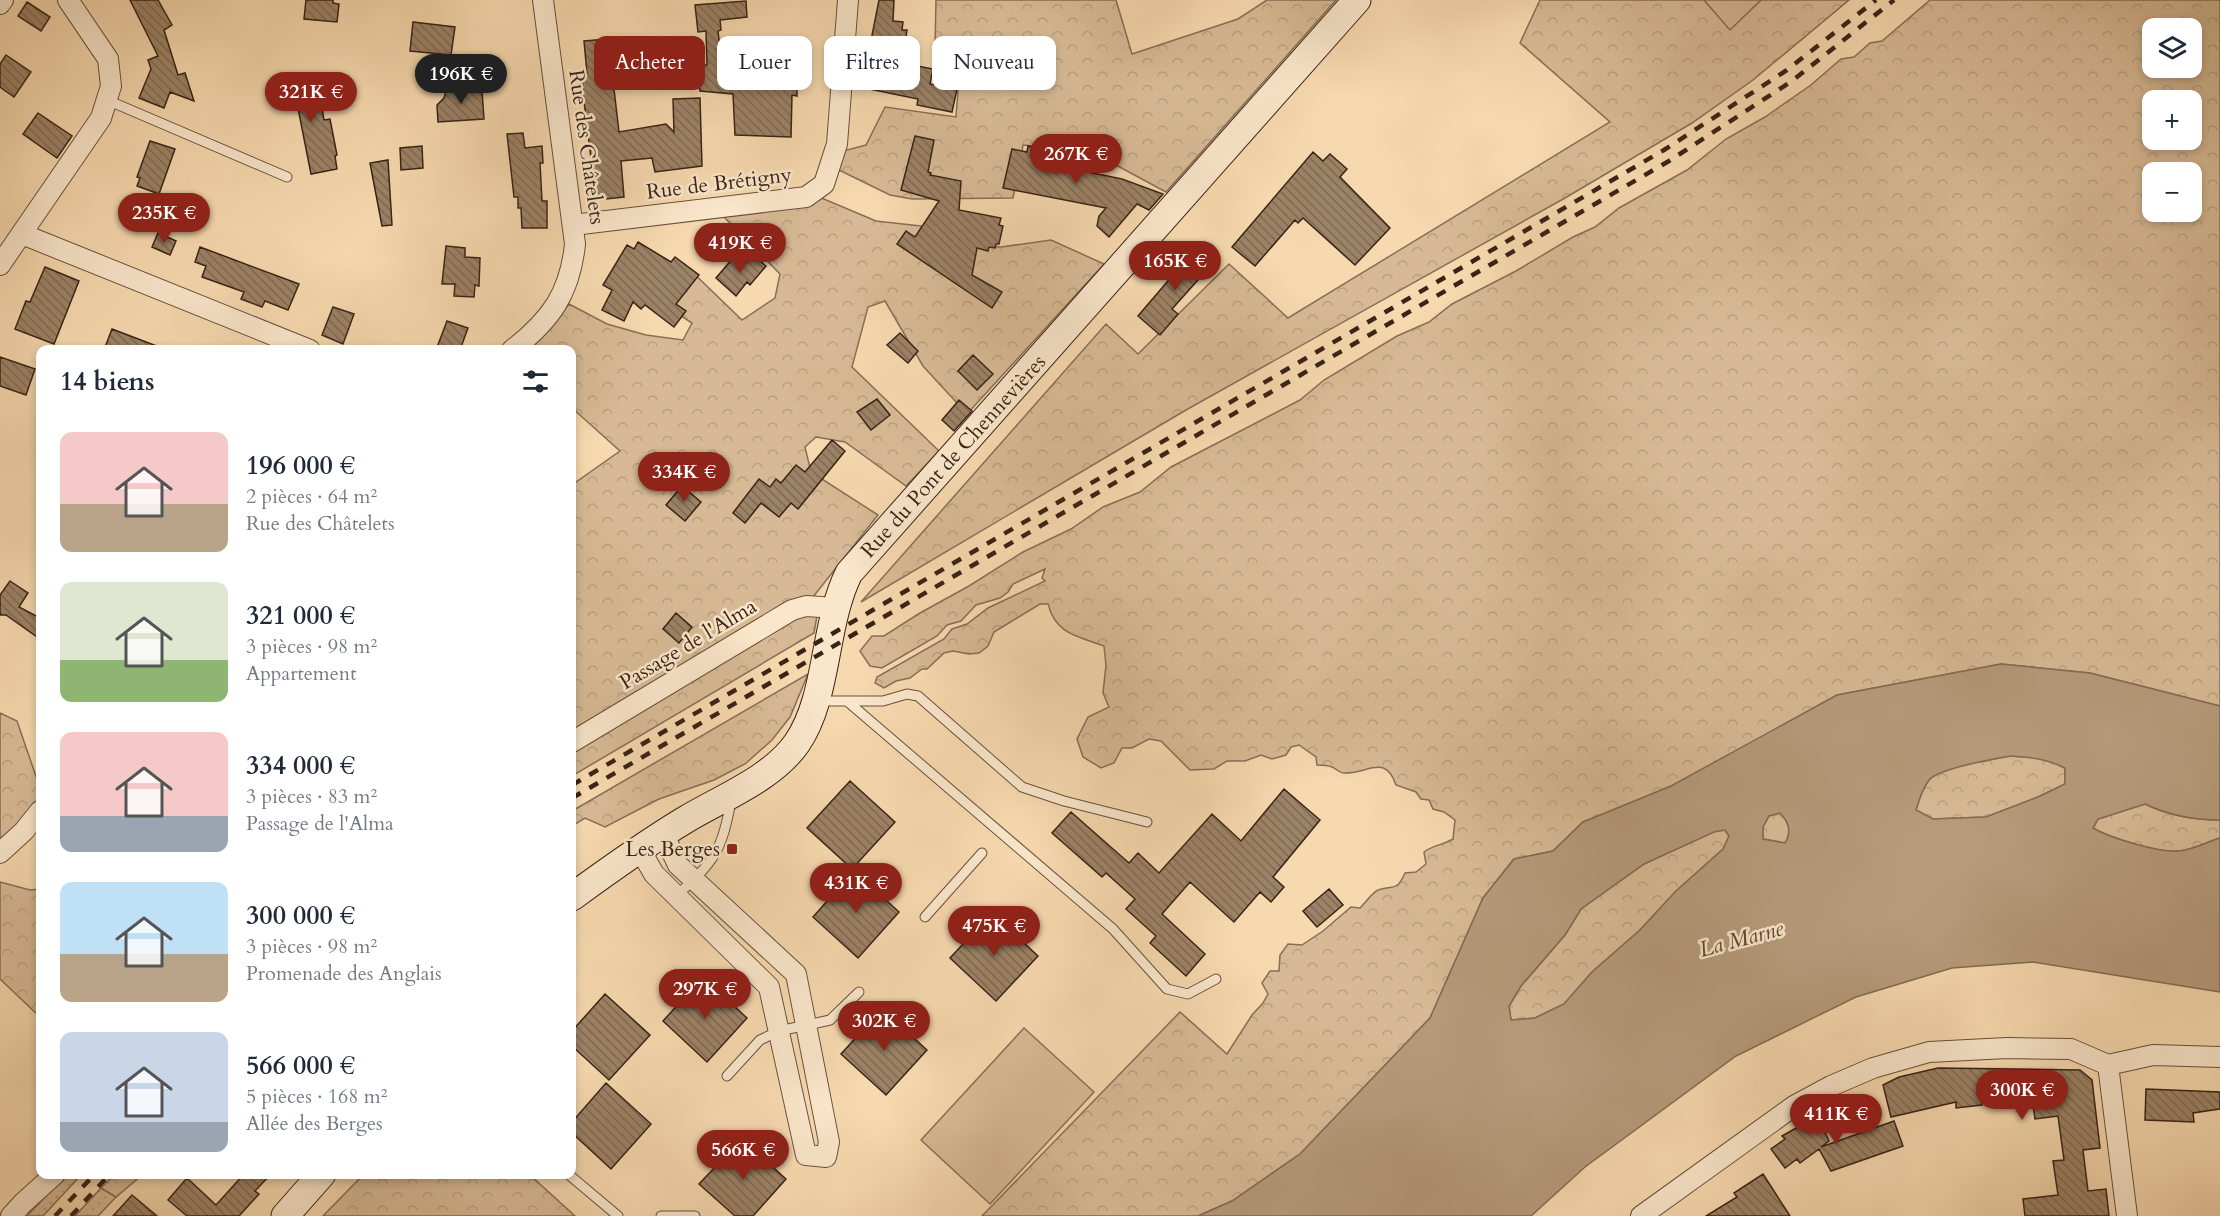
<!DOCTYPE html>
<html lang="fr">
<head>
<meta charset="utf-8">
<style>
	:root { --surface:#fff; --page:#f2f2f3; --text:#1f2937; --muted:#747a83; --accent:#8f2418 }
	body { margin:0; font-family:Cardo,serif; background:var(--page); color:var(--text); height:100vh; display:flex; flex-direction:column; font-size:22px; white-space:nowrap }
	* { box-sizing:border-box; margin:0 }
	p { font-size:20px; color:var(--muted) }
	.icon { flex:none; width:33px; height:33px; fill:none; stroke:currentColor; stroke-width:2; stroke-linecap:round; stroke-linejoin:round }
	.map { position:relative; flex:1; overflow:hidden }
	.drawer { position:absolute; left:36px; top:345px; width:540px; height:834px; display:flex; flex-direction:column; background:var(--surface); border-radius:12px; box-shadow:0 3px 9px #0003 }
	.drawer>* { flex:none }
	.banner { position:absolute; left:594px; top:36px; width:570px; height:54px; display:flex; gap:12px }
	.buttons { position:absolute; left:2142px; top:18px; display:grid; gap:12px }
	.buttons a { display:grid; place-items:center; width:60px; height:60px; border-radius:12px; background:var(--surface); box-shadow:0 3px 9px #0003; font-size:30px }
	.price { position:absolute; translate:-50% -51px; padding:0 14px; border-radius:21px; background:var(--accent); color:#fff; font-size:20px; line-height:39px; filter:drop-shadow(0 2px 3px #0008) }
	.price::after { content:''; position:absolute; left:50%; top:36px; width:18px; height:14px; margin-left:-9px; background:inherit; clip-path:polygon(0 0,100% 0,50% 100%) }
	.price.selected { background:#222; color:#fff }
	ul { padding:0; list-style:none }
	li { display:flex; align-items:center; gap:18px; height:150px; padding:0 24px }
	li span { display:grid; place-items:center; flex:none; width:168px; height:120px; border-radius:12px; color:#555 }
	li>.icon { margin-inline-start:auto }
	span .icon { width:72px; height:72px; fill:#fffc; stroke-width:1 }
	li b { font-size:26px }
	h2 { display:flex; justify-content:space-between; align-items:center; height:72px; padding:0 24px; font-size:26px }
	.chip { padding:0 21px; border-radius:12px; background:var(--surface); box-shadow:0 3px 9px #0003; font-size:21px; line-height:54px }
	.chip.selected { background:var(--accent); color:#fff }
	.map>svg:first-child { display:block }
</style>
</head>
<body>
<div class="map">
<svg width="2220" height="1216" viewBox="0 0 2220 1216">
	<defs>
		<pattern id="grass-dots" width="8" height="8" patternUnits="userSpaceOnUse" patternTransform="scale(1.5)"><rect width="8" height="8" fill="#d7ba95"/><path d="M2 2h.1M6 6h.1" fill="none" stroke="#b9a080" stroke-width="1.8" stroke-linecap="round"/></pattern>
		<pattern id="forest-crowns" width="20" height="18" patternUnits="userSpaceOnUse" patternTransform="scale(1.5)"><rect width="20" height="18" fill="#d7ba95"/><path d="M2 6a3 3 0 1 1 6 0M12 15a3 3 0 1 1 6 0" fill="none" stroke="#b9a080"/></pattern>
		<pattern id="building-back-hatch" width="6" height="6" patternUnits="userSpaceOnUse" patternTransform="scale(1.5)"><rect width="6" height="6" fill="#9c8266"/><path d="M-1 5l2 2M0 0l6 6M5-1l2 2" fill="none" stroke="#806a53"/></pattern>
	</defs>
	<rect width="100%" height="100%" fill="#f7d9af"/>
	<filter id="stains"><feTurbulence type="fractalNoise" baseFrequency=".00333" numOctaves="4"/><feColorMatrix values="0 0 0 0 .2 0 0 0 0 .09 0 0 0 0 .02 0 0 0 .5 -.17"/></filter>
	<radialGradient id="worn" r=".72"><stop offset=".6" stop-color="#630" stop-opacity="0"/><stop offset="1" stop-color="#630" stop-opacity=".3"/></radialGradient>
	<path fill="url(#grass-dots)" stroke="#886e56" stroke-width="1.5" d="M66,1175H81L43,1216H27Z
		M101,1188L116,1197L98,1216H75Z"/>
	<path fill="url(#forest-crowns)" stroke="#886e56" stroke-width="1.5" fill-rule="evenodd" d="M936,0H1116L1132,54L1238,19L1267,0H1336L1166,192L1090,151L1023,145L1013,198L912,199L890,195L839,170L843,151L866,145L885,107L956,117L959,78L935,46Z
		M1540,0H1704L1730,29L1761,0H1849L1753,80L1692,123L1565,198L1186,410L861,602L1106,324L1138,354L1229,264L1288,318L1610,122L1520,43Z
		M1930,0H2220V706L2090,673L2001,664L1837,695L1665,791L1583,822L1553,851L1514,859L1483,898L1430,1018L1300,1154L1232,1201L1198,1216H982L1180,1012L1227,1054L1252,1015L1263,1003L1268,994L1262,983L1270,971H1279L1280,955L1288,944L1302,945L1323,931L1351,907L1360,908C1365,903 1372,893 1378,890C1394,884 1396,893 1405,873L1416,872L1426,864L1424,852C1433,845 1443,845 1453,839L1455,820L1444,812L1433,809L1429,800L1421,799L1416,792L1396,785C1385,753 1368,774 1344,773C1339,773 1337,769 1332,767C1327,765 1322,765 1317,765L1316,757L1299,745L1291,747L1286,755L1272,759L1261,755L1245,761H1227L1214,769L1190,770L1161,741L1149,739L1132,748H1122L1114,763L1101,768L1083,757L1077,739L1088,717L1109,707L1103,693L1106,665L1104,646C1078,636 1056,635 1048,604H1040L994,632L988,646L979,653L969,654L953,651L944,653L927,669H922L910,678L896,681L884,688L875,683L877,677L944,639L952,629L967,624L988,608L1045,581L1042,578L1045,569L1013,584L1008,592L1000,598L976,605L961,621L947,625L937,636L882,668L870,666L860,651L872,636H884L920,613L969,586L1023,552L1071,529L1103,507L1140,492L1171,467L1300,400L1324,380L1397,336L1429,322L1452,304L1516,271L1573,237L1595,227L1619,208L1687,170L1726,139L1765,117L1811,85L1841,59L1854,57L1870,43L1882,41ZM2152,28H2192V68H2152ZM2152,100H2192V140H2152ZM2152,172H2192V212H2152Z
		M819,197L876,221L921,226L969,245L1001,247L1051,240L1104,264L967,414L923,366L885,301L868,307L852,367L939,451L906,486L845,442L816,437L805,447L811,472L878,515L813,597L807,607L817,616L814,633L572,776V485L620,451L572,408V350H526L546,333L569,304L607,324L646,335L683,340L692,323L649,295L684,264L742,320L775,298L780,274L722,215Z
		M808,674L790,717L772,740L745,764L714,780L659,799L605,827L585,818L572,826V811Z
		M0,713L17,721L40,788V807L11,843L0,839Z
		M2010,756C2032,757 2045,758 2065,768V784L2038,797L1986,817L1933,819L1916,810C1919,800 1922,789 1929,780C1939,768 1993,759 2010,756Z
		M2145,804C2170,816 2193,820 2220,820V838C2207,842 2193,850 2179,851C2159,854 2112,838 2093,829L2098,819Z
		M1780,813C1789,822 1792,832 1785,843L1763,839V827L1769,816Z
		M1725,830L1729,836L1723,849L1676,891L1640,930L1592,972L1564,1004L1535,1018L1511,1020L1509,1006L1521,986L1565,935L1581,909L1644,864L1714,831Z
		M0,882L30,890L40,889V1017L0,979Z
		M364,1174L530,1175L575,1216H323Z
		M114,1175V1174L142,1175L116,1197L101,1188Z"/>
	<path fill="#d7ba95" stroke="#886e56" stroke-width="1.5" d="M1704,0H1761L1730,30Z
		M1024,1028L1094,1092L990,1204L921,1140Z"/>
	<path fill="#b69b7b" stroke="#846b53" stroke-width="1.5" fill-rule="evenodd" d="M2001,664L2090,673L2220,706V820C2193,820 2170,816 2145,804L2098,819L2093,828C2110,838 2160,853 2179,851C2193,850 2207,842 2220,838V992L2033,962L1952,968L1856,997L1736,1056L1585,1167L1531,1216H1198L1232,1201L1300,1154L1430,1018L1483,898L1514,859L1553,851L1583,822L1671,786L1837,695ZM2010,756C2031,757 2047,759 2065,768V784L2038,797L1986,817L1933,819L1916,810C1919,800 1922,789 1929,780C1939,768 1993,759 2010,756ZM1780,813C1789,822 1792,832 1785,843L1763,839V827L1769,816ZM1725,830L1729,836L1723,849L1676,891L1640,930L1592,972L1564,1004L1535,1018L1511,1020L1509,1006L1521,986L1565,935L1581,909L1644,864L1714,832Z"/>
	<path fill="url(#building-back-hatch)" stroke="#392316" stroke-width="1.5" d="M130,0H158L172,25L164,30L178,75L185,73L194,101L170,92L164,108L139,98L151,69L148,60L158,56Z
		M306,0H333V3L339,4L337,22L304,19Z
		M879,0H894L893,21L903,22L902,30H907L902,63L933,69L930,84L957,89L952,112L917,105L918,99L869,89L871,78L864,76Z
		M746,1L747,17L720,20L721,30L718,31L722,64L746,62L749,78L797,76V96L792,95L791,137L735,135L733,94L700,91L695,65H707L706,31L698,32L695,5Z
		M27,2L50,17L41,31L18,16Z
		M413,22L455,27L451,55L410,51Z
		M620,38L621,56L614,63L615,77L627,88L614,89L619,132L666,124L674,132L673,99L700,98L702,166L655,172L652,158L621,161L624,197L596,200L583,93L582,73H587L584,41Z
		M6,55L31,72L14,97L0,87V64Z
		M317,80L324,120L330,119L337,155L335,156L337,169L311,174L298,108L291,109L290,102L276,104L273,86Z
		M469,86L470,91L482,90L484,119L438,122L437,105L444,98L447,88Z
		M38,113L72,136L57,158L23,134Z
		M523,133L525,148L542,146L543,163H540L542,201H547V228H522L521,208H518V197H514L507,134Z
		M915,136L934,140L928,172L931,173L930,175L961,181L959,210L1001,218L999,225L1003,226L999,244H996L995,248L989,247L988,251L977,248L972,275L1002,292L992,308L897,244L906,231L915,237L939,201L901,190Z
		M150,141L175,149L159,194L137,186L140,178L137,177Z
		M422,146L423,168L401,170L400,148Z
		M1028,146L1086,158L1083,171L1122,179L1163,194L1149,210L1137,204L1109,237L1097,226L1099,216L1106,208L1003,188L1012,149L1027,152Z
		M1313,152L1323,161L1330,154L1347,169L1340,177L1390,228L1355,265L1303,218L1298,223L1295,220L1255,266L1232,247Z
		M388,160L392,225L382,226L370,163Z
		M158,233L176,241L170,255L152,247Z
		M638,242L671,262L675,257L699,275L676,304L686,311L674,327L645,305L641,309L633,302L624,321L602,310L612,290L603,285L627,245L634,249Z
		M446,246L465,248V257L480,258L479,286L475,285L474,297L454,296L455,284H442Z
		M200,247L299,284L288,310L265,301L262,307L241,299L244,292L202,277L206,266L195,262Z
		M1197,247L1214,262L1172,309L1178,314L1160,335L1138,316Z
		M753,255L766,266L750,285L747,282L736,296L716,278L733,258L743,266Z
		M45,267L79,281L54,344L15,329L26,301L30,302Z
		M333,307L354,314L343,344L322,335Z
		M447,321L468,328L460,350H436Z
		M112,329L162,348V350H104Z
		M900,333L918,351L908,363L887,345Z
		M973,355L993,374L977,390L958,371Z
		M0,357L35,369L26,395L0,386Z
		M877,399L890,415L871,430L857,412Z
		M959,400L972,411L954,431L942,420Z
		M832,440L845,451L798,509L791,503L779,517L761,503L745,523L733,513L759,479L770,487L776,479L781,483L796,465L805,472Z
		M682,486L701,502L685,521L666,505Z
		M10,581L28,593L19,607L40,618V639L6,615H0V595Z
		M676,613L692,627L679,643L663,629Z
		M850,781L895,822L852,869L807,828Z
		M1284,789L1320,820L1273,877L1284,887L1271,902L1260,892L1234,922L1190,882L1162,914L1205,954L1186,976L1150,943L1156,936L1126,909L1135,899L1106,873L1102,877L1052,833L1071,812L1129,863L1138,853L1159,873L1212,814L1241,841Z
		M854,871L899,912L858,958L813,917Z
		M1329,889L1343,905L1317,927L1303,911Z
		M992,913L1038,956L996,1001L950,958Z
		M703,977L747,1018L707,1062L663,1021Z
		M605,994L650,1035L609,1080L572,1046V1031Z
		M882,1009L927,1050L886,1095L841,1054Z
		M1938,1068L2080,1070L2092,1080L2100,1148L2083,1150L2088,1191L2106,1189L2109,1216H2025L2023,1199L2058,1195L2053,1161L2064,1160L2058,1116L2035,1119L2033,1105L2020,1107L2017,1088L1981,1092L1982,1105L1956,1108V1102L1891,1117L1883,1085L1899,1077Z
		M606,1083L651,1124L611,1169L572,1133V1122Z
		M2146,1089L2220,1092V1109L2193,1113L2194,1122L2145,1120Z
		M1817,1116L1829,1141L1821,1147L1894,1121L1903,1146L1831,1171L1819,1149L1800,1163L1797,1159L1785,1168L1771,1149L1785,1139L1782,1136Z
		M742,1139L786,1179L753,1216H735L699,1184Z
		M244,1174H271L255,1191L259,1194L239,1216H187L168,1200L187,1178L216,1205Z
		M1763,1174L1790,1216H1706L1737,1197L1734,1193Z
		M132,1195L157,1216H113Z"/>
	<g fill="none" stroke-linecap="round" stroke-linejoin="round">
		<defs>
			<path id="service" d="M107,100L287,177
				M817,701H883L907,694L918,696L1022,787L1064,801L1147,822
				M847,701L1113,929L1167,989L1188,994L1216,979
				M676,896C714,862 723,850 731,800
				M925,917L982,853
				M727,1076L760,1040L779,1031L830,1020L859,992
				M568,1174L618,1216
				M661,1216H695"/>
			<path id="minor" d="M0,4L3,0
				M573,225L806,197L824,184L837,144L848,0
				M22,234L310,350
				M0,265L101,118L111,86L108,59L68,0
				M512,350C551,320 570,293 575,244L543,0
				M572,742L792,610L806,606L836,608
				M639,848L654,874L769,987L806,1155L826,1157L829,1142L796,974L678,865L663,833
				M0,853L24,831L40,811
				M2108,1065L2127,1216
				M11,1216L23,1203L55,1174
				M1641,1216L1794,1106L1831,1086L1873,1068L1929,1052L2007,1048L2071,1049L2108,1065L2153,1055L2220,1057"/>
			<path id="secondary" d="M572,897C609,870 645,844 685,820C721,798 772,779 797,743C829,696 823,625 849,573L1357,0
				M285,1216L322,1174"/>
		</defs>
		<use href="#service" stroke="#68503c" stroke-width="11"/>
		<use href="#minor" stroke="#68503c" stroke-width="22"/>
		<use href="#secondary" stroke="#392316" stroke-width="29"/>
		<use href="#service" stroke="#fae6cb" stroke-width="9"/>
		<use href="#minor" stroke="#fae6cb" stroke-width="20"/>
		<use href="#secondary" stroke="#fae6cb" stroke-width="27"/>
		<path stroke="#392316" stroke-width="4.5" stroke-dasharray="10 10" stroke-linecap="butt" d="M572,785L1664,150L1787,70L1876,0
			M572,798L1669,161L1792,81L1894,0
			M55,1216L95,1174
			M71,1216L110,1174"/>
	</g>
	<rect fill="#8f2418" stroke="#fae6cb" stroke-width="2" x="726" y="843" width="12" height="12" rx="3"/>
	<g text-anchor="middle" stroke-width="5" stroke-linejoin="round" paint-order="stroke">
		<g font-size="21" fill="#392316" stroke="#fae6cb">
			<text transform="translate(587 147) rotate(82)" y="7">Rue des Châtelets</text>
			<text transform="translate(719 183) rotate(-7)" y="7">Rue de Brétigny</text>
			<text transform="translate(953 456) rotate(-48)" y="7">Rue du Pont de Chennevières</text>
			<text transform="translate(688 644) rotate(-31)" y="7">Passage de l'Alma</text>
		</g>
		<g font-size="21" fill="#392316" stroke="#fae6cb" text-anchor="end">
			<text x="720" y="856">Les Berges</text>
		</g>
		<g font-size="22" font-style="italic" fill="#5e4734" stroke="#fae6cb">
			<text transform="translate(1741 938) rotate(-15)" y="8">La Marne</text>
		</g>
	</g>
	<rect width="100%" height="100%" filter="url(#stains)"/>
	<rect width="100%" height="100%" fill="url(#worn)"/>
</svg>
<div class="buttons">
<a><svg class="icon" aria-label="layers" viewBox="0 0 24 24"><path d="M12 4l9 5-9 5-9-5zM3 14l9 5 9-5"/></svg></a>
<a>+</a>
<a>−</a>
</div>
<b class="price selected" style="left:461px;top:105px">196K €</b>
<b class="price" style="left:311px;top:123px">321K €</b>
<b class="price" style="left:1076px;top:185px">267K €</b>
<b class="price" style="left:164px;top:244px">235K €</b>
<b class="price" style="left:740px;top:274px">419K €</b>
<b class="price" style="left:1175px;top:292px">165K €</b>
<b class="price" style="left:684px;top:503px">334K €</b>
<b class="price" style="left:856px;top:914px">431K €</b>
<b class="price" style="left:994px;top:957px">475K €</b>
<b class="price" style="left:705px;top:1020px">297K €</b>
<b class="price" style="left:884px;top:1052px">302K €</b>
<b class="price" style="left:2022px;top:1121px">300K €</b>
<b class="price" style="left:1836px;top:1145px">411K €</b>
<b class="price" style="left:743px;top:1181px">566K €</b>
<div class="banner">
<a class="chip selected">Acheter</a>
<a class="chip">Louer</a>
<a class="chip">Filtres</a>
<a class="chip">Nouveau</a>
</div>
<section class="drawer">
<h2>14 biens<svg class="icon" aria-label="filters" viewBox="0 0 24 24"><path d="M4 7h16M4 17h16"/><circle cx="9" cy="7" r="2"/><circle cx="15" cy="17" r="2"/></svg></h2>
<ul>
<li><span style="background:linear-gradient(#f6c9c9 60%,#b9a48a 0)"><svg class="icon" aria-label="home" viewBox="0 0 24 24"><path d="M3 11l9-7 9 7M6 9v11h12V9"/></svg></span><div><b>196 000 €</b><p>2 pièces · 64 m²</p><p>Rue des Châtelets</p></div></li>
<li><span style="background:linear-gradient(#dfe7d0 65%,#8fb573 0)"><svg class="icon" aria-label="home" viewBox="0 0 24 24"><path d="M3 11l9-7 9 7M6 9v11h12V9"/></svg></span><div><b>321 000 €</b><p>3 pièces · 98 m²</p><p>Appartement</p></div></li>
<li><span style="background:linear-gradient(#f6c9c9 70%,#9aa5b1 0)"><svg class="icon" aria-label="home" viewBox="0 0 24 24"><path d="M3 11l9-7 9 7M6 9v11h12V9"/></svg></span><div><b>334 000 €</b><p>3 pièces · 83 m²</p><p>Passage de l'Alma</p></div></li>
<li><span style="background:linear-gradient(#bfe0f5 60%,#b9a48a 0)"><svg class="icon" aria-label="home" viewBox="0 0 24 24"><path d="M3 11l9-7 9 7M6 9v11h12V9"/></svg></span><div><b>300 000 €</b><p>3 pièces · 98 m²</p><p>Promenade des Anglais</p></div></li>
<li><span style="background:linear-gradient(#c9d6e8 75%,#9aa5b1 0)"><svg class="icon" aria-label="home" viewBox="0 0 24 24"><path d="M3 11l9-7 9 7M6 9v11h12V9"/></svg></span><div><b>566 000 €</b><p>5 pièces · 168 m²</p><p>Allée des Berges</p></div></li>
</ul>
</section>
</div>
</body>
</html>
